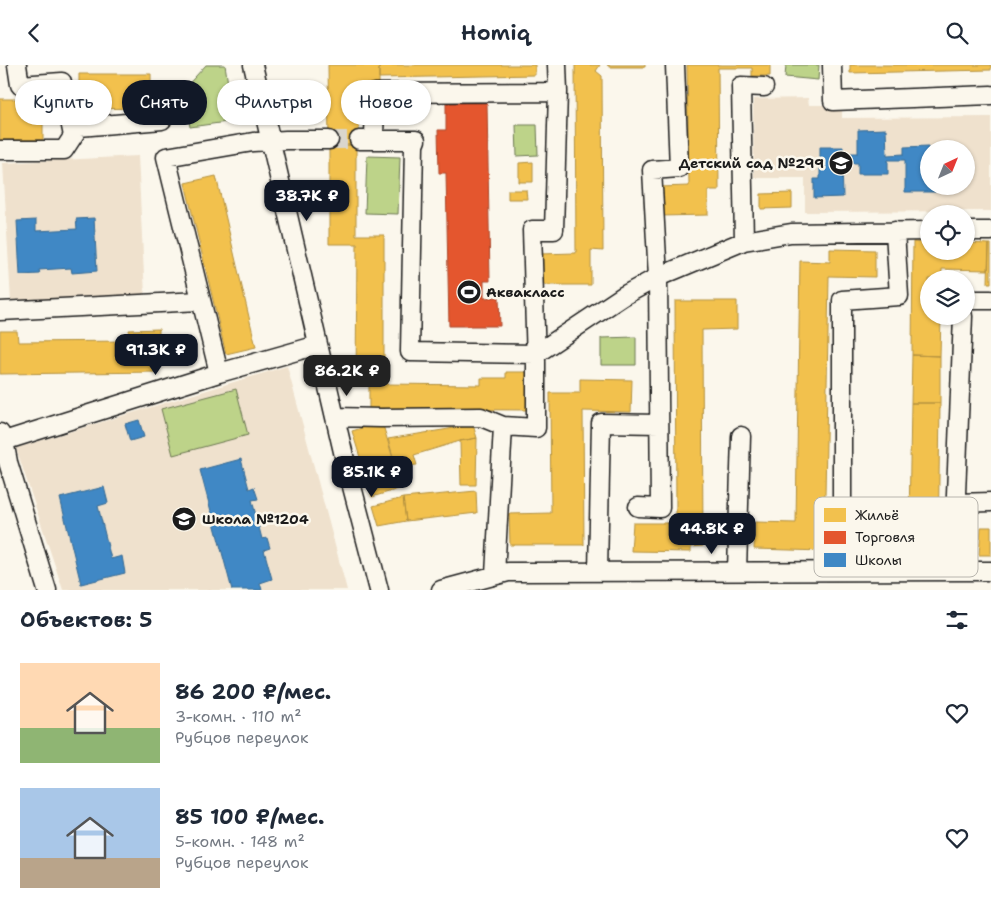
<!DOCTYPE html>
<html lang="ru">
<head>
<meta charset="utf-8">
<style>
	:root { --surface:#fff; --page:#f6f6f7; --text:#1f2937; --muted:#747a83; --accent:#111827 }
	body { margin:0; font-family:"Shantell Sans",sans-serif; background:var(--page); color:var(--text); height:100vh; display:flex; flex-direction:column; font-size:19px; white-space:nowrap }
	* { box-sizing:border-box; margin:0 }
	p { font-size:16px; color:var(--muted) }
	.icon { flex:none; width:28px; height:28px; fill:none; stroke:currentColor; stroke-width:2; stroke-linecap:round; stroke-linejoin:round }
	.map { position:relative; height:525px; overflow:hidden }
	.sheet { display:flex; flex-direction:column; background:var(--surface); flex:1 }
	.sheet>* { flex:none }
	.banner { position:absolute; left:15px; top:15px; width:500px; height:45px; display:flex; gap:10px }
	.needle { width:32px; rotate:43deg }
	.fabs { position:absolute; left:920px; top:75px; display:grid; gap:10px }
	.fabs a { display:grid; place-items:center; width:55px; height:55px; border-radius:50%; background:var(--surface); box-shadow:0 1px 4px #0004; font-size:25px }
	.price { position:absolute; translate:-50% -42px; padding:0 11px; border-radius:10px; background:var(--accent); color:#fff; font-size:16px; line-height:32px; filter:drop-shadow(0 1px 2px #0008) }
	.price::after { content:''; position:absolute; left:50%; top:30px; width:15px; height:11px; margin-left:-8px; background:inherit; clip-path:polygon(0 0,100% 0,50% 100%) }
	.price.on { background:#222; color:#fff }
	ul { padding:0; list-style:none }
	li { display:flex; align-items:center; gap:15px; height:125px; padding:0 20px }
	li span { display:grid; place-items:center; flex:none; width:140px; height:100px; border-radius:0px; color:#555 }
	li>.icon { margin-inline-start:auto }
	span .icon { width:60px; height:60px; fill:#fffc; stroke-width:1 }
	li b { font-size:21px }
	h2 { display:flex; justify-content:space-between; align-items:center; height:60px; padding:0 20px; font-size:21px }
	.chip { padding:0 18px; border-radius:22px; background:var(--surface); box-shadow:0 1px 4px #0004; font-size:18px; line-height:45px }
	.chip.on { background:var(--accent); color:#fff }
	header { display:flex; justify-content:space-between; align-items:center; height:65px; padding:0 20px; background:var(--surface); font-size:22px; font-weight:600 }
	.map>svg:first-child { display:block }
</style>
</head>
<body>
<header><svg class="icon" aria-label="back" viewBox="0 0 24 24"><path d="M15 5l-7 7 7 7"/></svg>Homiq<svg class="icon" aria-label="search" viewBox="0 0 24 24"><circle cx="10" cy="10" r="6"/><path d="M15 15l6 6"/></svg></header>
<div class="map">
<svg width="991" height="525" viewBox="0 0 991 525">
	<rect width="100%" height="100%" fill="#fbf7ec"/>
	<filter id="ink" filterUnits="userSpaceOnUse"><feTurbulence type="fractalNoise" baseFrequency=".02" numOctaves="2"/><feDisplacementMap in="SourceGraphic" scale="10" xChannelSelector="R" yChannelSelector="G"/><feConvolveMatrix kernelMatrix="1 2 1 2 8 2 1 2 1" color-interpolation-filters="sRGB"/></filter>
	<g filter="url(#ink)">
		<path fill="#efe1cd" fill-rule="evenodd" d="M808,33L809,40H842V53L991,52V146L805,147V113H754L753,34ZM929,84H966V121H929Z
			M138,91L145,230L11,237L3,98Z
			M287,301L347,525H63L16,383Z"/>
		<path fill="#bdd389" stroke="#6c7852" d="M206,0H225L234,56L190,62L184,24Z
			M786,0H819L818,15L785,12Z
			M516,60H537L538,90L517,91Z
			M367,91L400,92L398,149L365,148Z
			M636,272V300H601V273Z
			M236,324L248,370L173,390L161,344Z"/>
		<path fill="#f2c14e" stroke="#b2903f" d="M328,0H379V19H359V80H329Z
			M379,0H535V10L379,13Z
			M575,0H600L596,6L602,11L603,186L591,185V220H540L539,189L576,188Z
			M607,0H645V2H610Z
			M687,0H770V11H752V3H718L719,125H708V150L660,151L659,122L689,121Z
			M850,0H991V5L850,8Z
			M79,9H151V43L79,44Z
			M0,34H43V75H0Z
			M329,80H356V170H384V319L481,320V313H506V307H529V345L369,344V320H356L357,179H329Z
			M533,97V117H519V98Z
			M216,111L256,282L226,289L185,118Z
			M508,125H526L527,134H508Z
			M792,128V143L761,144V129Z
			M913,177L929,178V186H966V178L989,179L988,205L942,204V214H929V251H941L940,291L912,290Z
			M989,179H991V218H988Z
			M830,184L875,185V212L829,211L824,486L754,484L755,457L796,458L800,196L830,197Z
			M675,236H737V264L702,265L703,481L691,482V487L631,486L633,458H668L675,464L682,454L676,449Z
			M159,264L158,307L0,309V266H17L18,277L131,276L129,265Z
			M912,290L940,291V338H911Z
			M580,314L632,315L631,347L583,346L584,480H510L509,449L551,448L550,328H580Z
			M911,338H940L938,488L867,487V459H909Z
			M382,357L402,423L372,432L352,366Z
			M473,360L477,373L460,376L414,390L417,400L396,402L388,374Z
			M477,373L476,420H461L460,376Z
			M476,426L477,448L406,456L403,433Z
			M403,433L406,456L379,461L373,441Z
			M981,462H991V490H979Z"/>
		<path fill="#e4572e" stroke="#a84529" d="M446,38H487L490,216H484V233L499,232L500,261H449L446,108H439L438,65H446Z"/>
		<path fill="#3f88c5" stroke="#346892" d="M886,64L887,90L904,89V82L928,81L929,121H936V127H905V95H888V109H858V98H842L843,132L814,133V114H820V82H843V88H858V65Z
			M94,153L97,206L72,208L71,203L39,205L40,209L20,210L17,156L36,155V166L77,164L76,154Z
			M139,355L144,372L130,376L125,359Z
			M241,394L249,424L254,422L258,434L252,435L262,474L267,473L270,483L264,485L272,514L260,518L262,525H232L200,405Z
			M104,422L108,438L98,441L111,494L122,491L125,508L81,519L60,433Z"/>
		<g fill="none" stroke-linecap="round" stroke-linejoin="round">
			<path stroke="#dad6cd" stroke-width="18" stroke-dasharray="18 9" stroke-linecap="butt" d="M329,75H359"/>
			<defs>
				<path id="minor" d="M17,0L20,20L62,17L73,71
					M253,0L344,391L379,525
					M832,0L833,36L991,30
					M359,75H416L414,80L410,287L536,289L623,231L658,212L744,176L791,168L929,166
					M374,75L375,28L558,27L557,0
					M0,85H64L79,62L162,55
					M966,166H991
					M744,176L741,21L764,22
					M966,235H991
					M0,246L200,236
					M219,308L166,92L253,77L286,75H329
					M335,352L381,353L481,352L503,361L536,363V297L532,165H554L558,27
					M0,368L4,376L8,397L47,525
					M4,376L219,308L318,280
					M956,438L991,437
					M638,442L660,443L658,212L652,105L679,103L675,0
					M737,506L741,371
					M842,506V235L899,231L895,166
					M953,506L963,251
					M598,507L601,358L659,359
					M495,510L503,361
					M441,525L508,507L991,506"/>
			</defs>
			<use href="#minor" stroke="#1c1c1c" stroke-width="21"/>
			<use href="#minor" stroke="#fbf7ec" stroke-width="18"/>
		</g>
	</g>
	<defs>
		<symbol id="school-disc" viewBox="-11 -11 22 22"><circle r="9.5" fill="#1c1c1c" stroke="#fbf7ec"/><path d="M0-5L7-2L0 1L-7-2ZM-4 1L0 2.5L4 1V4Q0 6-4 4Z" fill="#fff"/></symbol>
		<symbol id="stadium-disc" viewBox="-11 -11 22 22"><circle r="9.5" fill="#1c1c1c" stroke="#fbf7ec"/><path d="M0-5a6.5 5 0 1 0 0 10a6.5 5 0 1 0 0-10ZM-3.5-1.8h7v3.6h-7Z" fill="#fff"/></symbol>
	</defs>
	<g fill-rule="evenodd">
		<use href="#school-disc" x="827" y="84" width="28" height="28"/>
		<use href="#stadium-disc" x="455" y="213" width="28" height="28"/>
		<use href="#school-disc" x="170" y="440" width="28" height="28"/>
	</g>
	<g text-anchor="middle" stroke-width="5" stroke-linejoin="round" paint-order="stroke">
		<g font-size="14" font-weight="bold" fill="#1c1c1c" stroke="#fbf7ec" text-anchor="start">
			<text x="824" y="103" text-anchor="end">Детский сад №299</text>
			<text x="486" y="232">Аквакласс</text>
			<text x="202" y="459">Школа №1204</text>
		</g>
	</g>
	<rect x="814" y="432" width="164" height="80" rx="8" fill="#fbf7ec" stroke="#b8b5ae" stroke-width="1"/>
	<rect x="824" y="443" width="22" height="14" fill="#f2c14e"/>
	<rect x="824" y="466" width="22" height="13" fill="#e4572e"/>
	<rect x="824" y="488" width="22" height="14" fill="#3f88c5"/>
	<g font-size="14" fill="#1c1c1c">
		<text x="855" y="455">Жильё</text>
		<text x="855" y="477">Торговля</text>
		<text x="855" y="500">Школы</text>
	</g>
</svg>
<div class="fabs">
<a><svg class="needle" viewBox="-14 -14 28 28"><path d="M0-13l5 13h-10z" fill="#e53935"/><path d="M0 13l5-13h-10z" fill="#747a83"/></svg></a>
<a><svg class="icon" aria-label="locate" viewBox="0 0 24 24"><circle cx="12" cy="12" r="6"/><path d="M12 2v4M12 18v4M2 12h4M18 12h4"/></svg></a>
<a><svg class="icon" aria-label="layers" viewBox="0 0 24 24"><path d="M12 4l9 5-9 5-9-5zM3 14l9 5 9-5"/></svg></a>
</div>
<b class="price" style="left:307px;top:157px">38.7K ₽</b>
<b class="price" style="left:156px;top:311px">91.3K ₽</b>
<b class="price on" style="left:347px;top:332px">86.2K ₽</b>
<b class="price" style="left:372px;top:433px">85.1K ₽</b>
<b class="price" style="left:712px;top:490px">44.8K ₽</b>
<div class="banner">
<a class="chip">Купить</a>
<a class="chip on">Снять</a>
<a class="chip">Фильтры</a>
<a class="chip">Новое</a>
</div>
</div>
<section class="sheet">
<h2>Объектов: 5<svg class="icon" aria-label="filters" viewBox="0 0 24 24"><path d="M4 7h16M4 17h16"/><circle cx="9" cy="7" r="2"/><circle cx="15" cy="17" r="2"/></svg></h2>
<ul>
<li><span style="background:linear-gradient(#ffd9b3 65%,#8fb573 0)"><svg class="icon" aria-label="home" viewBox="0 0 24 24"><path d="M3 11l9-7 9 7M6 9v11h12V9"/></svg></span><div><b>86 200 ₽/мес.</b><p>3-комн. · 110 m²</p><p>Рубцов переулок</p></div><svg class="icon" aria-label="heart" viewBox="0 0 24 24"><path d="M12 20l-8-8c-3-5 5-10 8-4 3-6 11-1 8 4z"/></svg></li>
<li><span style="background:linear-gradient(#a9c7e8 70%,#b9a48a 0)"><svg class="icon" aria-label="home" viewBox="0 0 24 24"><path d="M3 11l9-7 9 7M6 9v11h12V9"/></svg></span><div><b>85 100 ₽/мес.</b><p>5-комн. · 148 m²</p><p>Рубцов переулок</p></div><svg class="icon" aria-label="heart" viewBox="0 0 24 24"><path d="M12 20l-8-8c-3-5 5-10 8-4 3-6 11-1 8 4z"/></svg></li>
</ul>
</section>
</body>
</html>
